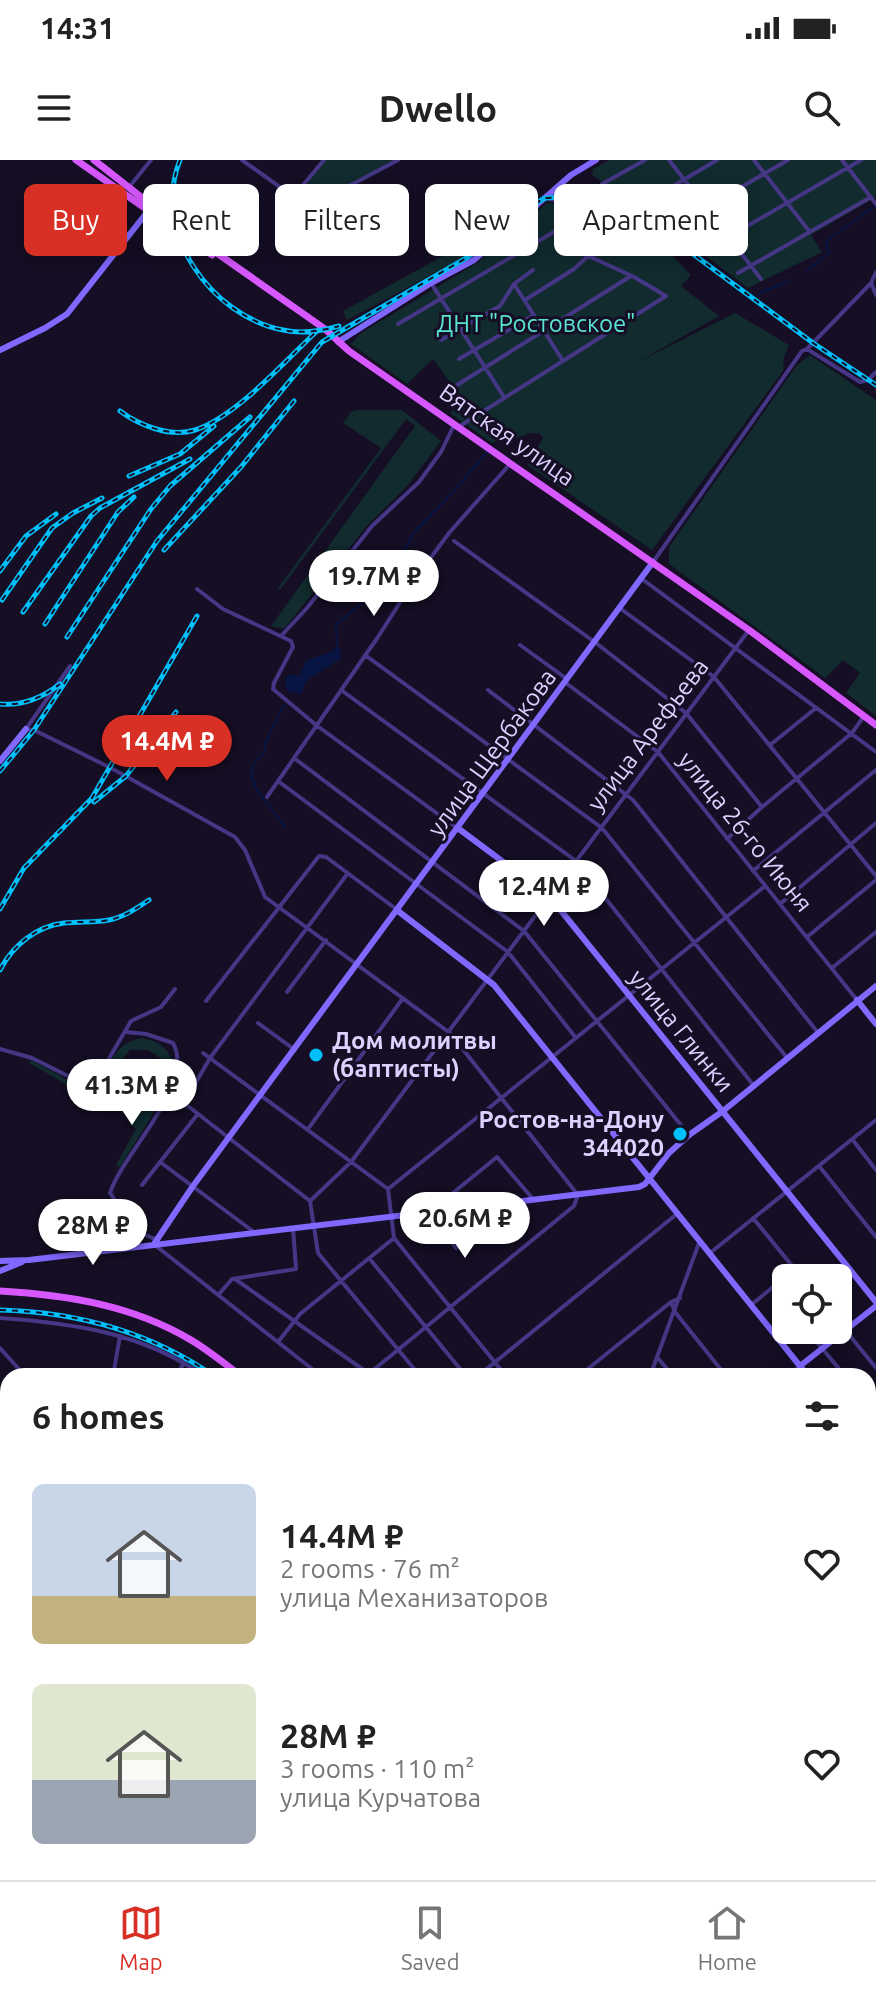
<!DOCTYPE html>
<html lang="en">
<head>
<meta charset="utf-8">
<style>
	:root { --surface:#fff; --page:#f2f2f2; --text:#222; --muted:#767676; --line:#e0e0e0; --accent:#d93025 }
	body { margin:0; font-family:Ubuntu,sans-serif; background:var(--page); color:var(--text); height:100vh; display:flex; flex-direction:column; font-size:30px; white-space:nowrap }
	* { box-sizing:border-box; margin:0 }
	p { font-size:26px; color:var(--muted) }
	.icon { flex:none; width:44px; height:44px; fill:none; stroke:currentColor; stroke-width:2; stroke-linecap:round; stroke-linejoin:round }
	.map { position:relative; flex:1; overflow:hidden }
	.side { position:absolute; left:0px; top:1208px; width:876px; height:512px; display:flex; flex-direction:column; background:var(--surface); border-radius:24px 24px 0 0; box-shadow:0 4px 20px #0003 }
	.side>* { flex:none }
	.banner { position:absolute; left:24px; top:24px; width:828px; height:72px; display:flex; gap:16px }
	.fabs { position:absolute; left:772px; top:1104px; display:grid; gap:16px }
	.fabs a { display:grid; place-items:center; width:80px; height:80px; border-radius:12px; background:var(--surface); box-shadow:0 4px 20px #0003; font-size:40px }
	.price { position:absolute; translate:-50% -68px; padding:0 18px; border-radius:28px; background:#fff; color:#222; font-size:26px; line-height:52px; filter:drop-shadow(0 2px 4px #0008) }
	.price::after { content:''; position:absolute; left:50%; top:48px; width:24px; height:18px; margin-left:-12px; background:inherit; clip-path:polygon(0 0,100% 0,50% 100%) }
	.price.current { background:var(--accent); color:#fff }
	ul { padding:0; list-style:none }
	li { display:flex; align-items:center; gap:24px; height:200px; padding:0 32px }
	li span { display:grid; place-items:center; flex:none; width:224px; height:160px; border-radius:12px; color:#555 }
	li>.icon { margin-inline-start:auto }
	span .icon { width:96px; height:96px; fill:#fffc; stroke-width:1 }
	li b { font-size:34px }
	h2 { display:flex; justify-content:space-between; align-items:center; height:96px; padding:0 32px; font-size:34px }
	.tag { padding:0 28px; border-radius:12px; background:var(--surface); box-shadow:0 4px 20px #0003; font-size:28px; line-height:72px }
	.tag.current { background:var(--accent); color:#fff }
	.status { display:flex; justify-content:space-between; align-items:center; height:56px; padding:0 40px; background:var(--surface); direction:ltr }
	.status svg { height:22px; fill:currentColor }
	header { display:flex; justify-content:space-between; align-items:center; height:104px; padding:0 32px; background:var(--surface); font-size:36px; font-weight:700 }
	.tabs { display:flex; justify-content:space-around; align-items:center; height:112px; border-top:2px solid var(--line); background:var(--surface); font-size:22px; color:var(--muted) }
	.tabs a { display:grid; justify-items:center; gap:4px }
	.tabs .current { color:var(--accent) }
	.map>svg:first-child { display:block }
</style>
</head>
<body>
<div class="status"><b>14:31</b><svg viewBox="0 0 49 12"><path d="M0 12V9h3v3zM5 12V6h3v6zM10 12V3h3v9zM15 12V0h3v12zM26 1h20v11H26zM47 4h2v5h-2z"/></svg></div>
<header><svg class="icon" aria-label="menu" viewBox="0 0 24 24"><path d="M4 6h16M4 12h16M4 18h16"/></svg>Dwello<svg class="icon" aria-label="search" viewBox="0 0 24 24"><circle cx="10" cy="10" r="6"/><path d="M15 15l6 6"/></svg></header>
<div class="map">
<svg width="876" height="1720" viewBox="0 0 876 1720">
	<rect width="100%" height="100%" fill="#150e24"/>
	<path fill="#112b2f" d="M325,0H399L364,19L298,39L295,37L310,33L308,22Z
		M610,0H876V37L811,75L822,92L748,128L668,67L592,15L593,9Z
		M548,42L632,67L668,91L691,115L681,126L719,156L636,203L735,153L789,185L784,197L783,211L652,390L527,305L543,278L540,274L530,273L515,279L510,273L492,283L450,253L464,241L433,199L407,224L351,184L361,173L477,103Z
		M502,59L508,62L467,96L347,160L343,151L472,80Z
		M810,195L876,240V556L846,533L860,513L843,500L825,518L669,404V387L797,205Z
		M356,250H402L441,281L408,325L366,367L284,469L271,466L415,266L406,259L280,430L278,428L381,288L343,263L351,252Z
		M142,878C157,881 172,888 172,906C172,930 133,985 120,1007L116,1005L136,969L130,964L156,921L162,899L148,890H130L98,930L85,935L29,903L31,900L79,926L86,928C113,915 108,883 142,878Z
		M876,1440V1531L868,1540V1444Z
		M715,1712H806V1720H712Z"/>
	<path fill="#081543" d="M337,487L340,488L341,497L337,501L306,521L301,534L288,532L285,523L287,516L291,514L299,516L307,500L329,493Z"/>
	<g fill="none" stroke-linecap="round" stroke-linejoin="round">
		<path stroke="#081543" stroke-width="2" d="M807,111L829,93L826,81L875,46
			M758,135C767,127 780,127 790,120
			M337,487L336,464L361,444L375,412L396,399L408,385L413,373L457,328L487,292
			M284,545L266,581L264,593L254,603L251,615L257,630L286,668
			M868,1529L876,1521
			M240,1712L242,1720
			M630,1720L644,1712"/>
		<path stroke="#453785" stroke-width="4" d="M242,0L298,40L351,25L398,0
			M669,0L761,119
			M754,0L809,71
			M842,0L876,44
			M602,24L645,0
			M130,26L151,0
			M293,37L324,0
			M636,48L717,0
			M667,70L788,0
			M699,94L861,0
			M738,113L871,37
			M431,123L504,237
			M871,123L876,135
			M514,124L563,201
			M525,140L574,109L588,96
			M398,164L557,70
			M441,180L500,146L514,124L533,110
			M807,189L871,123L876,112
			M459,199L534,155
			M457,225L631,116
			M460,266L666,136L634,117L567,86C547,69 566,62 564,43L547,38
			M454,381L596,483L686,553L762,647
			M653,402L802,191L807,189L860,222L868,220L876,212
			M642,419L876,592
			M197,429L223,449L291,481L293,487L274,523L273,529L316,565L457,668
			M621,449L714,517L876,716
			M281,476L307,448L372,366L419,322L441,292L454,265
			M520,485L567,519
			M365,495L602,668L788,899
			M70,506L26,569L34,570L111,608L235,677L245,690L265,737L450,873L578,1035L574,1046L366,1216
			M566,523L658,592L857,840
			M341,530L576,701L754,926
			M488,530L633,640L819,874
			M770,585L816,548
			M294,598L524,771L689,975
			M278,621L508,792L576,878
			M267,637L378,477L415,419L449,373L510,304
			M727,679L762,647L852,573L864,556
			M753,711L876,610
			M348,713L210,898L184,943L310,1041L318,1093L420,1216
			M780,744L876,663
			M807,777L876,720
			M832,808L876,772
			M287,832L326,780
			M206,841L319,696L326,697L396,749
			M258,863L295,890
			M126,872L146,874L173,883C196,925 122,994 110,1033L136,1071L155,1079
			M0,889L32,898L86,925L97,919L131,861L161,847L175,829
			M203,893L388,1029L394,1078L506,1216
			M308,969L403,838
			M852,979L876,1010
			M160,1002L254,1072
			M819,1006L876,1077
			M142,1025L197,955
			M388,1029L765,726
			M310,1041L351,1002L749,470
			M438,1051L448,1037L497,997L533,1039
			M431,1052L456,1088L492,1060L500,1044
			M753,1058L802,1118
			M156,1086L321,1216
			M710,1093L876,960
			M369,1098L466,1216
			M235,1119L368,1213
			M219,1134L232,1119L296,1109L293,1068
			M671,1142L675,1152L726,1216
			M751,1145L773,1127L786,1144
			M0,1158C73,1163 143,1173 204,1216
			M838,1161L876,1208
			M807,1170L845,1216
			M278,1182L300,1154L394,1078
			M0,1188L25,1216
			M657,1197L673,1216
			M114,1213L125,1216
			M113,1216L120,1176
			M177,1216L184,1202
			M478,1216L678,1053
			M579,1216L671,1142L680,1138
			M650,1216L699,1083
			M788,1216L800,1206
			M0,1241L8,1249
			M868,1245L876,1255
			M868,1277L876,1274
			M0,1301L8,1310
			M868,1339L876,1335
			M868,1404L876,1400
			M0,1430L8,1432
			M0,1474L8,1476
			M0,1492L8,1494
			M0,1509L8,1511
			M6,1529L8,1612
			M0,1623H8
			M0,1681L8,1654
			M63,1712L64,1720
			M105,1712L107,1720
			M125,1712L128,1720
			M188,1712L193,1720
			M299,1712L305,1720
			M336,1712L343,1720
			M152,1720L165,1712
			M373,1720L383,1712
			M415,1720L430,1712
			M451,1720L467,1712"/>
		<path stroke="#8168ff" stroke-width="6" d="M114,92L124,34
			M338,182L431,123L474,100L571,15L596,0
			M0,190L45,168L67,154L148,51
			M0,601L26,569
			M459,669L550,737L876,1142
			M398,751L494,825L808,1216
			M857,840L876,864
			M154,1084L193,1026L653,402
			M0,1101L29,1100L639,1027L645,1024L669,993L689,975L723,951L876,826
			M0,1111L22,1102
			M800,1206L876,1146
			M868,1299L876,1312"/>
		<path stroke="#d858ff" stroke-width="7" d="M76,0L212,95
			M94,0L174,63L325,169L349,191L749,470L876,565
			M0,1131C67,1135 132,1145 191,1180C208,1190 225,1204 241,1216
			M687,1712L689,1720"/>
		<defs>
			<path id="rail" d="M180,0C151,72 211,156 283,170C301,174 322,171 339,166
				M120,251C139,265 170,278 195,270C236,257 286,200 318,170
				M129,316L180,294L214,266
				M164,390L241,307L294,241
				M0,411L26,376L56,354
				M2,440L52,368L73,353L102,338
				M23,452L91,356L100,348L190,299
				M45,464L118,352L134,337
				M67,477L151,349L170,326L250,257
				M0,544C22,546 42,538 60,524
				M0,611L34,570L157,381L322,182L468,97L526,49L545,38L581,36L604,40L635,51L813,183L876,225
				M94,642L126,616L176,552
				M0,749L24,708L92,638L197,456
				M0,810C13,785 37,766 64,763C79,761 95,763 109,760C124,757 137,748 149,740
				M0,1150C78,1152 150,1172 214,1216
				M654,1712V1720"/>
		</defs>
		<use href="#rail" stroke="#00c0fc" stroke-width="5"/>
		<use href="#rail" stroke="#150e24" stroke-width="2" stroke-dasharray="6" stroke-linecap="butt"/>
	</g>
	<g fill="#00c0fc" stroke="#150e24" stroke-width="3">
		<circle cx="316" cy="895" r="8"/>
		<circle cx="680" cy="974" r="8"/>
	</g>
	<g text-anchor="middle" stroke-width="6" stroke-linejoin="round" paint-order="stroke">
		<g font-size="24" fill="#59e3d3" stroke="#150e24">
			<text x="536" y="172">ДНТ "Ростовское"</text>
		</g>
		<g font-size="24" fill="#ddd1ff" stroke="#150e24">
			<text transform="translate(507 275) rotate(35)" y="8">Вятская улица</text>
			<text transform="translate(648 575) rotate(-53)" y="8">улица Арефьева</text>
			<text transform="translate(492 593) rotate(-54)" y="8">улица Щербакова</text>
			<text transform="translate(745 672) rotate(51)" y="8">улица 26-го Июня</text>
			<text transform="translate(681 871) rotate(51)" y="8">улица Глинки</text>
		</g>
		<g font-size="24" font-weight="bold" fill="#ddd1ff" stroke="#150e24" text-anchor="start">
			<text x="332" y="889">Дом молитвы<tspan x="332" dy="28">(баптисты)</tspan></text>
			<text x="664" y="968" text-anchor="end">Ростов-на-Дону<tspan x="664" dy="28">344020</tspan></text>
		</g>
	</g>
</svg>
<div class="fabs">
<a><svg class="icon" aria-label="locate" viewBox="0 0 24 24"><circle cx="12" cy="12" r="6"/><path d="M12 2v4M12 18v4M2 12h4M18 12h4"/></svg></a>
</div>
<b class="price" style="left:374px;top:458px">19.7M ₽</b>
<b class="price current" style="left:167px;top:623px">14.4M ₽</b>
<b class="price" style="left:544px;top:768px">12.4M ₽</b>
<b class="price" style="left:132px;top:967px">41.3M ₽</b>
<b class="price" style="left:465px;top:1100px">20.6M ₽</b>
<b class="price" style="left:93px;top:1107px">28M ₽</b>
<div class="banner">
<a class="tag current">Buy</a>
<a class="tag">Rent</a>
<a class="tag">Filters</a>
<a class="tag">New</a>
<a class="tag">Apartment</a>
</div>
<section class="side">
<h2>6 homes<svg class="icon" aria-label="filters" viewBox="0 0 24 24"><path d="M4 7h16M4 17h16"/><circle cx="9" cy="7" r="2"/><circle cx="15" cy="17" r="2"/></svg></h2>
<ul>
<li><span style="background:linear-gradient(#c9d6e8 70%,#c2b280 0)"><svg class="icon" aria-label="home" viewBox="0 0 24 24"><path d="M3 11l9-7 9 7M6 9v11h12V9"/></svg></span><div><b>14.4M ₽</b><p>2 rooms · 76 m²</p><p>улица Механизаторов</p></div><svg class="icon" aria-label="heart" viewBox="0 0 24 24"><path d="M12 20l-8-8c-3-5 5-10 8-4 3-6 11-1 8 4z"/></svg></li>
<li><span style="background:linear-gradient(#dfe7d0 60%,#9aa5b1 0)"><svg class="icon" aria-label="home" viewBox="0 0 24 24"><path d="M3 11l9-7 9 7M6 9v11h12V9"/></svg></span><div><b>28M ₽</b><p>3 rooms · 110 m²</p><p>улица Курчатова</p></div><svg class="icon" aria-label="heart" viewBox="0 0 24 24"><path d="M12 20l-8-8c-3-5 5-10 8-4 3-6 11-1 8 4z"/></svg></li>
</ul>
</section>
</div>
<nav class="tabs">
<a class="current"><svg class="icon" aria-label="map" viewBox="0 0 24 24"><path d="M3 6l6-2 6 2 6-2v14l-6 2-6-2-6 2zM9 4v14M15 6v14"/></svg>Map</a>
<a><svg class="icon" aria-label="saved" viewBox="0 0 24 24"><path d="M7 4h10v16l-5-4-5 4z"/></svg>Saved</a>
<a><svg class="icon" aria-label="home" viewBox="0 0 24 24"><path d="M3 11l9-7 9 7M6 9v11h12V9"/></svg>Home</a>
</nav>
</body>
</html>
